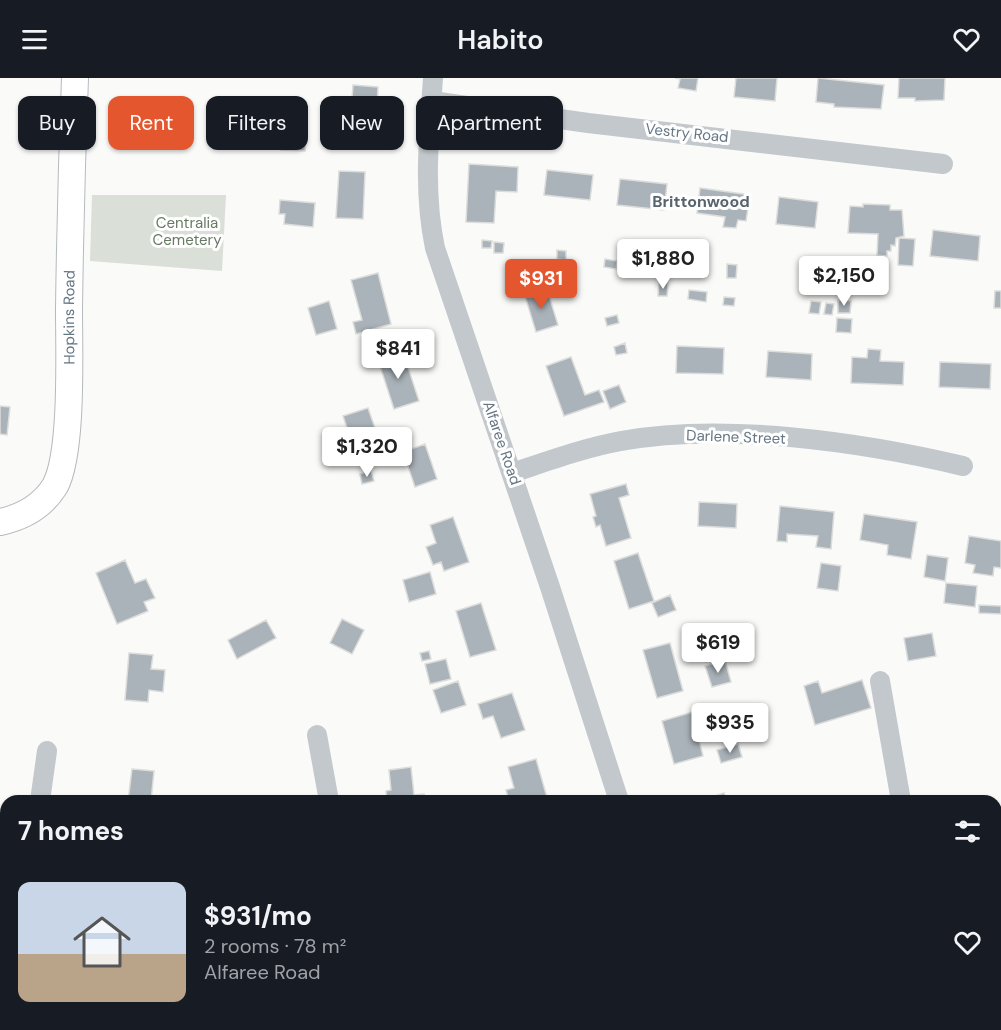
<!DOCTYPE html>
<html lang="en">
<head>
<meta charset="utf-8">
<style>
	:root { --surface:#171b24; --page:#242831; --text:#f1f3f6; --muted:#9ea1a6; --accent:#e4572e }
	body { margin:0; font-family:"DM Sans",sans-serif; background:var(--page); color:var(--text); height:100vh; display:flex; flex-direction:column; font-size:22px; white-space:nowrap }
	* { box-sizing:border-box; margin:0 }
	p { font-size:20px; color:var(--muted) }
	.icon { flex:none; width:33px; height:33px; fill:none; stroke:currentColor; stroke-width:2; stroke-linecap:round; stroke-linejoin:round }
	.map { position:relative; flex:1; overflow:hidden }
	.panel { position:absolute; left:0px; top:717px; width:1002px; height:236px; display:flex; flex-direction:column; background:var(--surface); border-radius:18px 18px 0 0; box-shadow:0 2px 4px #0004 }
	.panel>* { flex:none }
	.banner { position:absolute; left:18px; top:18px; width:600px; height:54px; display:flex; gap:12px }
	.price { position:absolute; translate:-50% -51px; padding:0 14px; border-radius:6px; background:#fff; color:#222; font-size:20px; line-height:39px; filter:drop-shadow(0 2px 3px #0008) }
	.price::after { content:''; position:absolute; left:50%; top:36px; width:18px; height:14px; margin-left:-9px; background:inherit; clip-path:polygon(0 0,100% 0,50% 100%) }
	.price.selected { background:var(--accent); color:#fff }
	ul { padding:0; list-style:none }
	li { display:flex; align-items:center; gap:18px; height:150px; padding:0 18px }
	li span { display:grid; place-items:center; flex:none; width:168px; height:120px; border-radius:12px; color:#555 }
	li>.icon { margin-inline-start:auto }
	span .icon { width:72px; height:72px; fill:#fffc; stroke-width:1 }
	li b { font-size:26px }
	h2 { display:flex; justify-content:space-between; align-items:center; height:72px; padding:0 18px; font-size:26px }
	.chip { padding:0 21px; border-radius:12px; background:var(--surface); box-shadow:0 2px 4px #0004; font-size:21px; line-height:54px }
	.chip.selected { background:var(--accent); color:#fff }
	header { display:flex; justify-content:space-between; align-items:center; height:78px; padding:0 18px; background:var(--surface); font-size:27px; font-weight:600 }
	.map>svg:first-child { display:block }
</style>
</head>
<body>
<header><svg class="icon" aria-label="menu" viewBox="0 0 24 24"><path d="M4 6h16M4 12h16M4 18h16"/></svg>Habito<svg class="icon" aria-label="heart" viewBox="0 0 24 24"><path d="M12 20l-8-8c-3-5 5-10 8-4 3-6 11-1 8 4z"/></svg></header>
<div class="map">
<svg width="1001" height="952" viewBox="0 0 1001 952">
	<rect width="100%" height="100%" fill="#fafaf8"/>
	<path fill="#dadfd7" d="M92,117H226L222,193L90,183Z"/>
	<path fill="#aab3b9" stroke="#dcdcda" stroke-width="1.5" d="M675,0H698L696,13L678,10L680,1Z
		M736,0H777L775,23L734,19Z
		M818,0L884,7L881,31L834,29V26L816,24Z
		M899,0H945L944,22L915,23V20H898Z
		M353,7L378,9L377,30H379L375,64L349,62L350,53H339L340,36H351Z
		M283,49L307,51L305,73L281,72Z
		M469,86L518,89L517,114L496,113L494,145L466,144Z
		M547,92L593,97L590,122L544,117Z
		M339,93L365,94L363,141L336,140Z
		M620,101L667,106L664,132L617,127Z
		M700,110L750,117L746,143L738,142L736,150L723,149L725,139L697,135Z
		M779,119L818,124L815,150L776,146Z
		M280,122L315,125L313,149L284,146L285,136H279Z
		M863,126L890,127V132H902L904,158L896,160L895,168L891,167V173H887V178L877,177L878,156L848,155L850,128L863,129Z
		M933,152L980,158L978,183L930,178Z
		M899,160L915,161L913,188L898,187Z
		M482,162L492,163L491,170H482Z
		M494,164L504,165L503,175H494Z
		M652,166H673V184H668V193H658V184H652Z
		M557,172L566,173V182L557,181Z
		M605,181L617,183L616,191L604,189Z
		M727,186L737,187L736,200H727Z
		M535,193L540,210L525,214L520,197Z
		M378,195L391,246L356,256L353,244L362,242L351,202Z
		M813,197H825L824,211L813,210Z
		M659,205H668L667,218H658Z
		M547,211L558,247L536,254L525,218Z
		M689,212L707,214L706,224L688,221Z
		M995,213H1001V230H994Z
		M724,219L735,220L734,228L723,227Z
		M838,222L851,223L850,235H838Z
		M329,223L337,251L316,257L308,230Z
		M811,223L821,224L819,236L809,235Z
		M826,225L834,226L832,237L824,236Z
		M617,237L619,245L607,248L605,240Z
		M837,240L852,241L851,255L836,254Z
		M625,265L627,275L616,277L614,269Z
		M677,268L724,270L723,296L676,295Z
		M868,271L881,272L880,283L904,284L903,307L851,305L852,279L867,280Z
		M768,273L812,276L811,302L766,299Z
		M403,274L419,323L394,331L378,282Z
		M571,279L585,317L599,312L604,324L564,338L546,288Z
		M940,284L991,286L990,311L939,309Z
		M619,307L626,324L610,331L603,313Z
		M0,328L10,329L7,357L0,356Z
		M368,330L376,353L351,362L343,338Z
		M425,366L437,401L415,409L403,374Z
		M371,393L374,403L362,406L360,396Z
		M626,406L629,417L619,420L631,460L606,468L600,447L596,449L593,439L596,438L590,416Z
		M699,424L737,426L736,450L698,448Z
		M780,428L834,434L831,471L816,469L818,458L787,456V464L777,463Z
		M864,436L917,444L911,481L887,477L888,467L860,462Z
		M453,439L469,484L444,493L441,484L433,487L426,469L436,465L430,447Z
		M969,458L1001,463V490L994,489L993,498L973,495L975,487L965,485Z
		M638,475L654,523L629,531L614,483Z
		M927,477L948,480L945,503L924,499Z
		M125,482L135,505L146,501L155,520L144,524L148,533L117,546L96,495Z
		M821,485L841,488L838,513L817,510Z
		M430,494L436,516L409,524L403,502Z
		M946,505L977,508L975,529L944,525Z
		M670,517L676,532L658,539L652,525Z
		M481,525L496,572L470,579L456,533Z
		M979,527L1001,528V536L979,535Z
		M342,541L364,552L352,576L330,565Z
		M266,542L276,560L237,581L228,562Z
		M932,555L936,578L908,583L904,560Z
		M670,565L683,613L657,620L643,572Z
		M716,565L721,579L706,584L702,569Z
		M429,573L431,581L422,583L420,575Z
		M129,575L153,577L151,591L165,592L163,614L149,612L148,624L125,622Z
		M446,581L451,601L430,606L425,586Z
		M725,582L731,604L712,609L705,588Z
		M862,602L871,630L815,647L804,608L818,603L822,615Z
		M458,603L466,627L441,635L433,612Z
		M512,615L525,652L501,660L493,638L483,641L478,626Z
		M696,633L699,645L695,646L703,678L674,686L662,643Z
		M738,666L742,679L721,685L717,672Z
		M536,681L548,723H509L506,712L514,710L508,689Z
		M411,689L414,717L424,716L425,723H387L386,713L391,712L389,692Z
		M132,691L154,693L151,723H128Z
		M724,715L727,723H700Z
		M261,946H287L288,951L262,952Z
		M763,946H791L793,952H765Z"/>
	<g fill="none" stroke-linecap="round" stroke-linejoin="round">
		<defs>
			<g id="major">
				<path id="s1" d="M0,444C23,439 42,429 55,408C73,375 69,272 69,232C70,155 72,77 75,0"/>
			</g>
		</defs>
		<use href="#major" stroke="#b5babe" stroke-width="28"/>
		<path stroke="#c3c8cc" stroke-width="20" d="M433,0C429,58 423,113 435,170L550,509L619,723
			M432,23L588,45L943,86
			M512,395C548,383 583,370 621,363C724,344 862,364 963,388
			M880,603L901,723
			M317,657L329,723
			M40,723L47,673
			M364,946L365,952
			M693,946L695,952
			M23,952V946"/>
		<use href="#major" stroke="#fff" stroke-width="26"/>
	</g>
	<g text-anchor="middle" stroke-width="6" stroke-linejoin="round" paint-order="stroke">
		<g font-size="15" fill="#657683" stroke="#fff">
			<text transform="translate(687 55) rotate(6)" y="5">Vestry Road</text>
			<text dy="5" stroke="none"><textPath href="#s1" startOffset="238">Hopkins Road</textPath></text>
			<text transform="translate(736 359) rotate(2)" y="5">Darlene Street</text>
			<text transform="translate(502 365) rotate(71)" y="5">Alfaree Road</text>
		</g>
		<g font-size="15" fill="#687a64" stroke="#fff">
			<text x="187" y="150">Centralia<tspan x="187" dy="17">Cemetery</tspan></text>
		</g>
		<g font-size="16" font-weight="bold" fill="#57646e" stroke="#fff">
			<text x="701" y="129">Brittonwood</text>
		</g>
	</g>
</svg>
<b class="price" style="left:663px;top:212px">$1,880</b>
<b class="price" style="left:844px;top:229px">$2,150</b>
<b class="price selected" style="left:541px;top:232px">$931</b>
<b class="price" style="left:398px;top:302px">$841</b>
<b class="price" style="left:367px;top:400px">$1,320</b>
<b class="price" style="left:718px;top:596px">$619</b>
<b class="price" style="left:730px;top:676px">$935</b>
<div class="banner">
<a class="chip">Buy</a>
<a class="chip selected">Rent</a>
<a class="chip">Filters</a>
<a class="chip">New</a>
<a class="chip">Apartment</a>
</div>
<section class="panel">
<h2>7 homes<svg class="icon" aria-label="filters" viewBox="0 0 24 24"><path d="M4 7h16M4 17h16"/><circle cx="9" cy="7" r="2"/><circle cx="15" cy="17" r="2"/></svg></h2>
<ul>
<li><span style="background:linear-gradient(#c9d6e8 60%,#b9a48a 0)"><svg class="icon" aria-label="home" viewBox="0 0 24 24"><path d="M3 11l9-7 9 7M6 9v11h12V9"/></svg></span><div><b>$931/mo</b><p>2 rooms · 78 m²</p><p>Alfaree Road</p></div><svg class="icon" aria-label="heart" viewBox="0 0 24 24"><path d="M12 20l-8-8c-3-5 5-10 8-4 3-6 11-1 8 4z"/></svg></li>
</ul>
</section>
</div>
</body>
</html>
